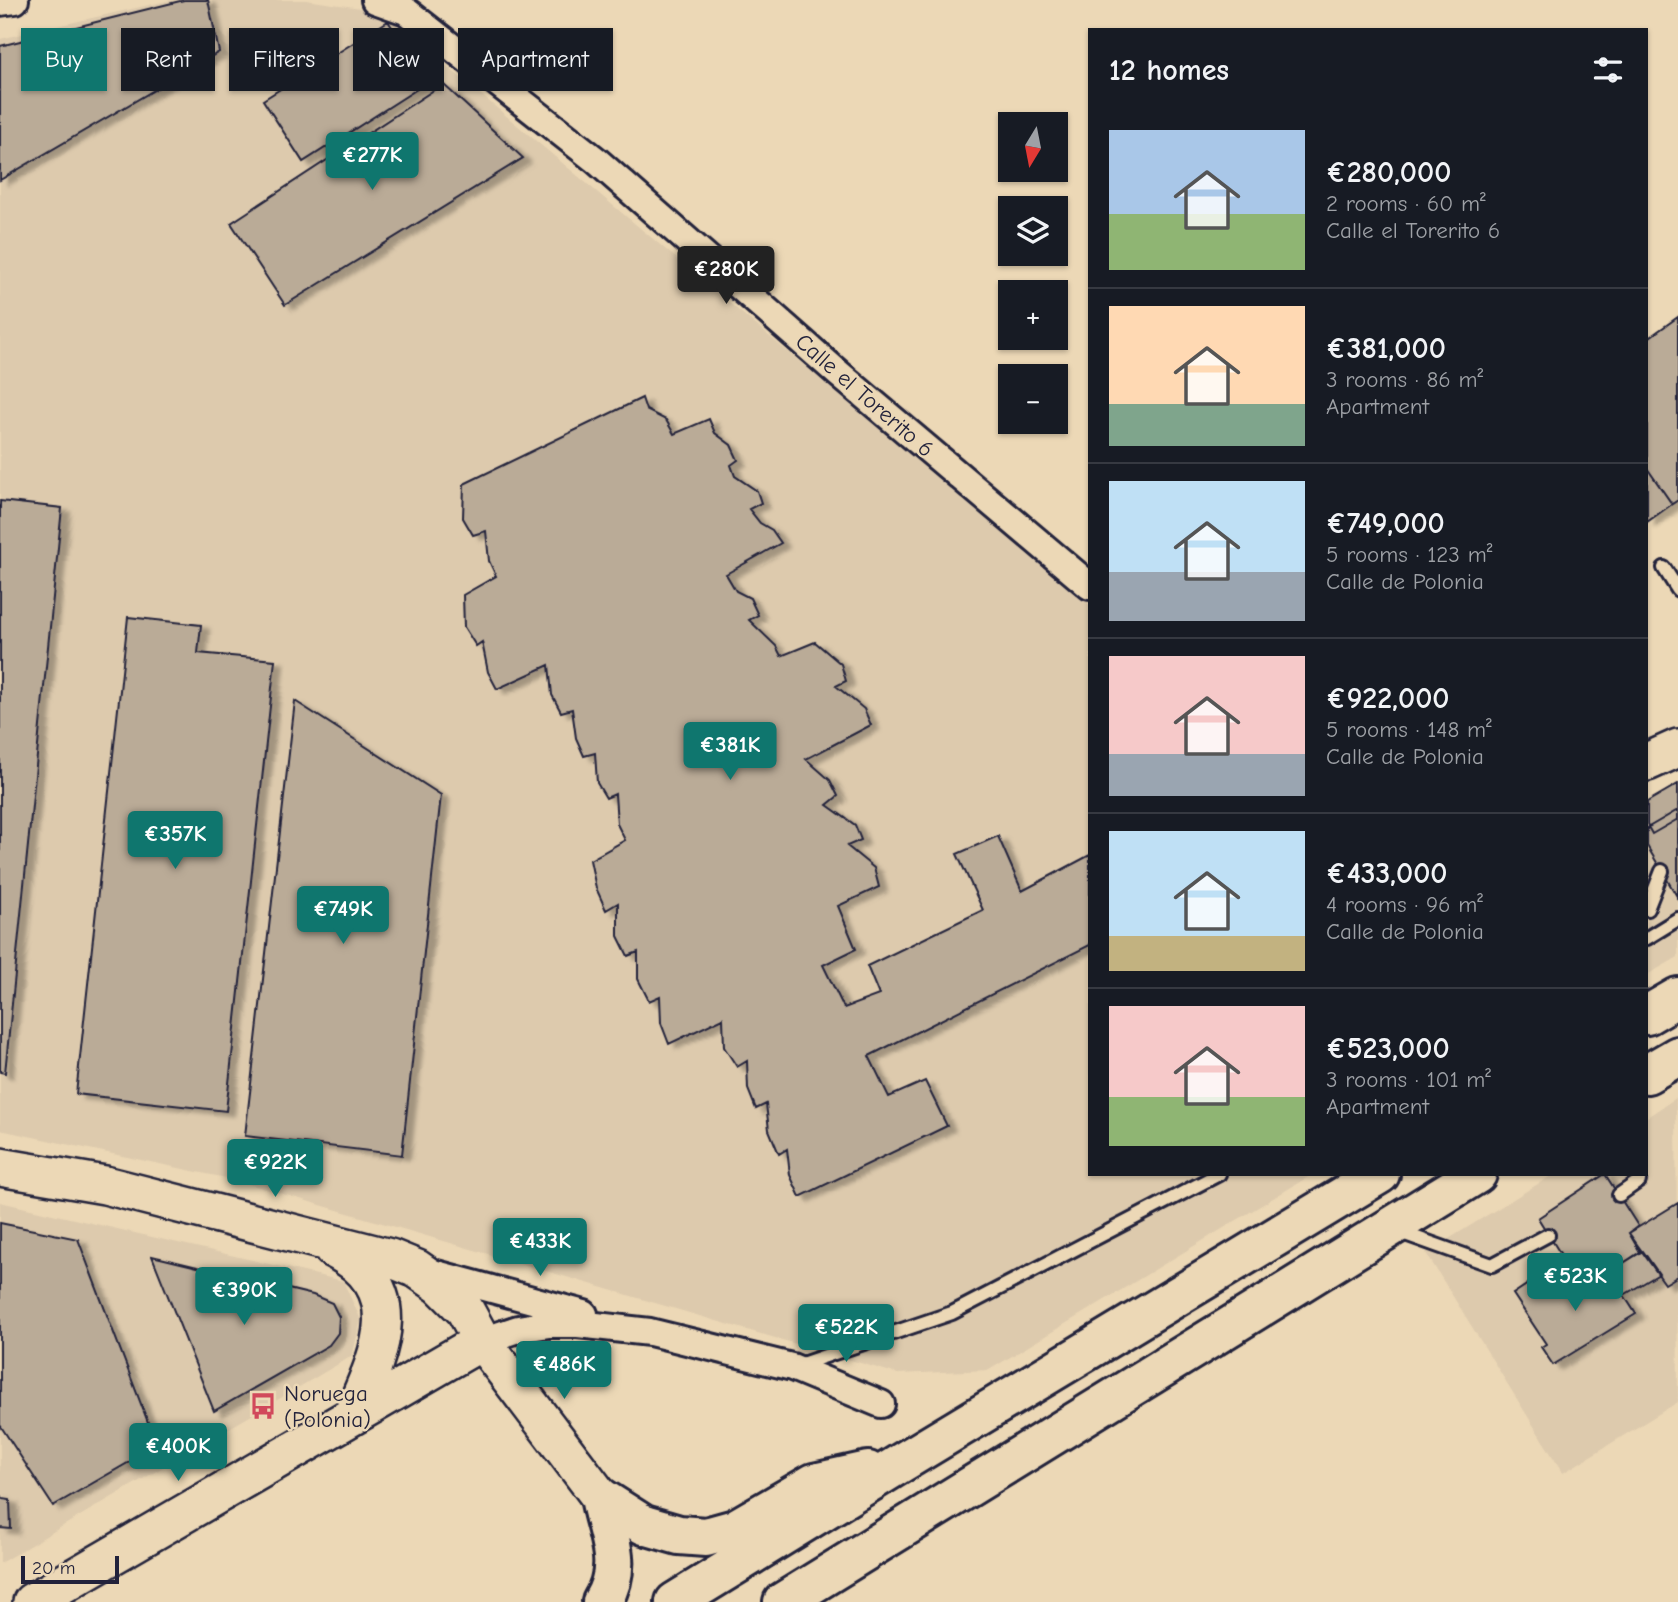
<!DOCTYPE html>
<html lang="en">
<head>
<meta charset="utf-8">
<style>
	:root { --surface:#171b24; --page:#20242c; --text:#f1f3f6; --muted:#9ea1a6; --line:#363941; --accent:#0f766e }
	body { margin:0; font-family:"Comic Neue",sans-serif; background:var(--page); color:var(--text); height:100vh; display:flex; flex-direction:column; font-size:26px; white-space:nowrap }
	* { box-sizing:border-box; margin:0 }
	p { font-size:23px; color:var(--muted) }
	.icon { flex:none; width:38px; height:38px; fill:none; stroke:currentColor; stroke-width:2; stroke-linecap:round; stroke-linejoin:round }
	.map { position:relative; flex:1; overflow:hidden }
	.sheet { position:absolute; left:1088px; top:28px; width:560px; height:1148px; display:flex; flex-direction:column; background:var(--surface); border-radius:0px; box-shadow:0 2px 5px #0004 }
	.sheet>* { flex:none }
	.banner { position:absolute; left:21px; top:28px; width:665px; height:63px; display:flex; gap:14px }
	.needle { width:46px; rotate:190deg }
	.tools { position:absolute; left:998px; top:112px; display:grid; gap:14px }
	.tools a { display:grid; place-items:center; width:70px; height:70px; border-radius:0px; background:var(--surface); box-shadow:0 2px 5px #0004; font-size:35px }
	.scale { position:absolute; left:21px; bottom:18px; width:98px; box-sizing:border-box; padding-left:7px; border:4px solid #22223b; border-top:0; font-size:19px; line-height:24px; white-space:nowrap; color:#22223b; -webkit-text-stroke:5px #ecd8b6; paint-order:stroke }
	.price { position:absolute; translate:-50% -60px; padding:0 16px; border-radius:7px; background:var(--accent); color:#fff; font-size:23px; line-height:46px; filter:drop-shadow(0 2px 4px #0008) }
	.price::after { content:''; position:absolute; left:50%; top:42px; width:21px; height:16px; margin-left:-10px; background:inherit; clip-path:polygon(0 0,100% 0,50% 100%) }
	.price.current { background:#222; color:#fff }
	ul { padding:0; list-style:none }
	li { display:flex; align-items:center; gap:21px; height:175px; padding:0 21px }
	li+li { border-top:2px solid var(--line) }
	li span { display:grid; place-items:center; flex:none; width:196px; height:140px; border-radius:0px; color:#555 }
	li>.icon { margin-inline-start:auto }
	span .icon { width:84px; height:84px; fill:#fffc; stroke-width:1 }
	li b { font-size:30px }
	h2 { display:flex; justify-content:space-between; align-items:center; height:84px; padding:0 21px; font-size:30px }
	.tag { padding:0 24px; border-radius:0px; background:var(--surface); box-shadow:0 2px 5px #0004; font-size:24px; line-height:63px }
	.tag.current { background:var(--accent); color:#fff }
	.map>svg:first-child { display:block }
</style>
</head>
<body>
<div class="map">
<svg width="1678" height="1602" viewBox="0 0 1678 1602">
	<defs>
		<filter id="shadow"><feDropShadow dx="8" dy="4.5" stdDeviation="2" flood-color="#0004"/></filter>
	</defs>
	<rect width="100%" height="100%" fill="#ecd8b6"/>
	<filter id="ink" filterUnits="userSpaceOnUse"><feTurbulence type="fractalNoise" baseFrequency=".0143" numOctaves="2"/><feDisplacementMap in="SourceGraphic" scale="14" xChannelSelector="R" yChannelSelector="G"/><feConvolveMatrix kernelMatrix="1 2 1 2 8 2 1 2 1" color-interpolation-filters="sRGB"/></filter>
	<g filter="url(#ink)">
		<path fill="#ddcaad" d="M171,0H306L381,11L1090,605V1174H1313L989,1370L898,1374L235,1180L0,1130V39Z
			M1678,784V957L1647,975V802Z
			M1676,1098L1678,1402L1563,1473L1426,1253L1554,1174H1647V1117Z
			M0,1202L343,1281L361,1320L352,1356L0,1563Z"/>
		<path fill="#baab97" stroke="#22223b" stroke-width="2" filter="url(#shadow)" d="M184,0H208L219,52L0,180V46Z
			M388,21L428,82L303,162L263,100Z
			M443,84L523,158L285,305L231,223Z
			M1678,317V500L1672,504L1647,468V339Z
			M642,398L646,410L666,420L674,434L709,419L715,433L731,445L738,460L731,465L735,476L757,491L761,503L749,509L760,523L772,530L781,543L726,574L736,591L750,598L758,615L749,620L776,646L781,656L815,642L841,664L846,681L836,686L864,709L871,725L806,759L830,780L838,796L827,805L855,825L861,840L847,846L874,868L879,887L838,906L856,949L823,965L844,1008L879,995L867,966L983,910L957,854L998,836L1022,891L1090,855V945L869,1056L889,1097L925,1081L947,1126L800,1197L790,1175L787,1149L779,1154L769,1130L766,1104L756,1109L748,1089L747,1061L737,1067L724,1047L723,1018L669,1044L661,1023L660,996L649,1001L638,979V952L628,956L618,936V903L606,910L596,888L590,860L625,840L617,824L615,794L606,798L597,783L595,753L584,756L576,738L572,709L561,712L552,695L549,665L497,689L488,672L482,642L476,646L464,627L463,595L496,576L489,561L486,531L473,535L463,518L464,484Z
			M1647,468L1672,504L1647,522Z
			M0,501L62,508L5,1073L0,1072Z
			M128,617L201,625L198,653L275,660L226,1111L76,1094Z
			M295,701L441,795L402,1155L245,1136Z
			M1678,784V819L1652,834L1647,825V802Z
			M1678,810V898L1647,846V828Z
			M1605,1174L1638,1226L1629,1233L1640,1252L1593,1283L1583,1269L1573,1274L1538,1218Z
			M1678,1203V1276L1665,1284L1629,1233Z
			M0,1223L78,1239L157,1446L53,1506L0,1425Z
			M1643,1251L1659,1274L1624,1295L1609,1272Z
			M152,1256L313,1295L332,1303L339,1317L338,1333L329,1345L214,1411Z
			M1583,1269L1593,1283L1609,1272L1636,1314L1553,1365L1541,1347L1546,1344L1513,1294L1528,1284L1537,1298Z
			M0,1495L3,1499L10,1500L11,1529L0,1528Z"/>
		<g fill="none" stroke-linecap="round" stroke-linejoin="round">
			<defs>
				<path id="lane" d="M1664,568L1678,590
					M1647,909L1662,871
					M1647,938L1678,919
					M1619,1195L1639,1181V1174
					M1397,1231L1492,1265L1548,1235
					M796,1366L952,1313L1219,1174"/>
				<path id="street" d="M375,0L406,11L597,161L839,374L1090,586
					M0,2L15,0
					M429,1272L584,1314
					M482,1341L518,1329L549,1324H578L650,1332L792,1367L881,1404"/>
				<path id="secondary" d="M1647,762L1678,748
					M0,1167L105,1185L390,1258L417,1269L440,1285L465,1310L482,1341L600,1497
					M333,1249C411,1288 380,1353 353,1414
					M32,1602L482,1341"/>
				<path id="primary" d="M1647,1015L1678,997
					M1647,1074L1678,1056
					M600,1497L644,1525L679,1535L706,1537L735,1529L814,1483L868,1471
					M600,1497C607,1536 625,1564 602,1602
					M675,1602L901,1463L1380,1174
					M783,1602L1477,1174"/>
			</defs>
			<use href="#lane" stroke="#22223b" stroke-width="18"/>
			<use href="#street" stroke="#22223b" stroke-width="32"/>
			<use href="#secondary" stroke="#22223b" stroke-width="42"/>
			<use href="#primary" stroke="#22223b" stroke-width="44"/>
			<use href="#lane" stroke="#ecd8b6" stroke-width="12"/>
			<use href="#street" stroke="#ecd8b6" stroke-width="26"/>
			<use href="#secondary" stroke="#ecd8b6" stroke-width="37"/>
			<use href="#primary" stroke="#ecd8b6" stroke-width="38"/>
		</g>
	</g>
	<defs>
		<symbol id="bus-bare" viewBox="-9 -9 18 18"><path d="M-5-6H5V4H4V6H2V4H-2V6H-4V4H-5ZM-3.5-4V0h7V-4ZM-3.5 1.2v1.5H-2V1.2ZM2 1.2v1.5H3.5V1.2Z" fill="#d1495b" stroke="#ecd8b6" stroke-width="2.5" paint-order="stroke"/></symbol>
	</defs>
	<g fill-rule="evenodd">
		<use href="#bus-bare" x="244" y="1387" width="38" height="38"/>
	</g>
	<g text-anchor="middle" stroke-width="5" stroke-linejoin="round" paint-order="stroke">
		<g font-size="23" fill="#22223b" stroke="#ecd8b6">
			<text transform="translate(865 395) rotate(41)" y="8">Calle el Torerito 6</text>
		</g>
		<g font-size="23" fill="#22223b" stroke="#ecd8b6" text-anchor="start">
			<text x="284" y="1401">Noruega<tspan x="284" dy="26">(Polonia)</tspan></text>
		</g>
	</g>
</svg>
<div class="tools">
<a><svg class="needle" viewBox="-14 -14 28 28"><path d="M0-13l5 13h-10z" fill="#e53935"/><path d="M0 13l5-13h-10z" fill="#9ea1a6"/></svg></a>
<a><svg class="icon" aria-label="layers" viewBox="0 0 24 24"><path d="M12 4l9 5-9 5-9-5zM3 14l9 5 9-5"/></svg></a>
<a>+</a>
<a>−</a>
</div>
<div class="scale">20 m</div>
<b class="price" style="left:372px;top:192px">€277K</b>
<b class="price current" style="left:726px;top:306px">€280K</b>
<b class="price" style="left:730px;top:782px">€381K</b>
<b class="price" style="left:175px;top:871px">€357K</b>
<b class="price" style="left:343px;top:946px">€749K</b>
<b class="price" style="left:275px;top:1199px">€922K</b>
<b class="price" style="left:540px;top:1278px">€433K</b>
<b class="price" style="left:1575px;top:1313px">€523K</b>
<b class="price" style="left:244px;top:1327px">€390K</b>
<b class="price" style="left:846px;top:1364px">€522K</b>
<b class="price" style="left:564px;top:1401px">€486K</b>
<b class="price" style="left:178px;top:1483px">€400K</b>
<div class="banner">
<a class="tag current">Buy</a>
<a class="tag">Rent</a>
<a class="tag">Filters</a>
<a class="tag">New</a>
<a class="tag">Apartment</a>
</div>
<section class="sheet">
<h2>12 homes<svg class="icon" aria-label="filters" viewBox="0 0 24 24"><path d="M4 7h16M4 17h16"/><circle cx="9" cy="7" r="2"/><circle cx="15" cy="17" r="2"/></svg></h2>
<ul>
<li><span style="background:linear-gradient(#a9c7e8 60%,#8fb573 0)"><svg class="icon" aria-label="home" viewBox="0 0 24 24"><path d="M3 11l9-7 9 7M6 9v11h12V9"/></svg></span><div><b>€280,000</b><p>2 rooms · 60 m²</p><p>Calle el Torerito 6</p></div></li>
<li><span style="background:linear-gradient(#ffd9b3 70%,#7fa58c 0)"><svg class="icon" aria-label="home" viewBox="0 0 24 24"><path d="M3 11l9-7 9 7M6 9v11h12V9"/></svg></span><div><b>€381,000</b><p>3 rooms · 86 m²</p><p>Apartment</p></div></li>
<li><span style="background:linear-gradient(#bfe0f5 65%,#9aa5b1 0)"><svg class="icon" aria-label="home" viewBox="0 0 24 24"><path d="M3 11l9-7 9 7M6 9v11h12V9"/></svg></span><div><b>€749,000</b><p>5 rooms · 123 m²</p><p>Calle de Polonia</p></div></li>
<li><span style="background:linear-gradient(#f6c9c9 70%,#9aa5b1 0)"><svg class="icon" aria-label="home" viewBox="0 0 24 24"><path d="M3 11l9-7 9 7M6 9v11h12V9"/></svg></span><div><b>€922,000</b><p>5 rooms · 148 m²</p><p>Calle de Polonia</p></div></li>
<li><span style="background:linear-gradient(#bfe0f5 75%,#c2b280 0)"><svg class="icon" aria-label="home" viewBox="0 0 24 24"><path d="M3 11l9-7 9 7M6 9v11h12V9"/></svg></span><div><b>€433,000</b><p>4 rooms · 96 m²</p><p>Calle de Polonia</p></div></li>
<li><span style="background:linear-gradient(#f6c9c9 65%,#8fb573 0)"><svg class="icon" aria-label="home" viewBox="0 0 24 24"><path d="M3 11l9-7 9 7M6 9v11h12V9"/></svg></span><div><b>€523,000</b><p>3 rooms · 101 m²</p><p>Apartment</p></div></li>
</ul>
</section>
</div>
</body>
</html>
